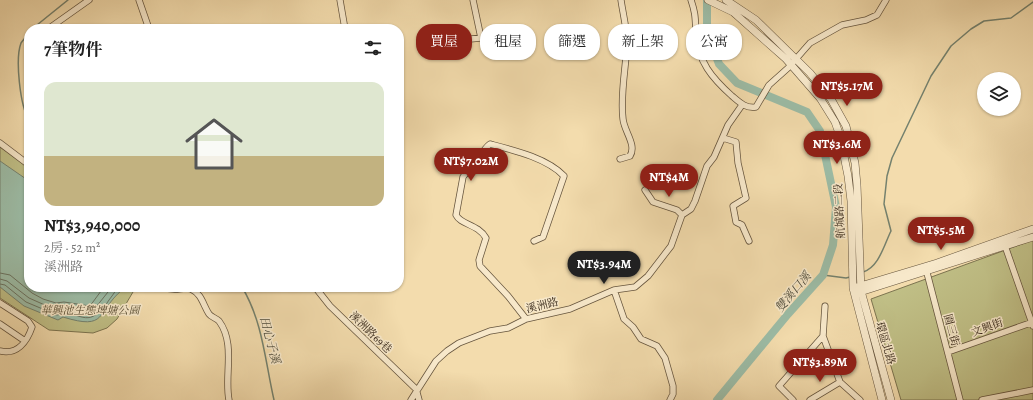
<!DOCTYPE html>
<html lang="zh-TW">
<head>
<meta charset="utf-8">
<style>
	:root { --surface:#fff; --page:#f6f6f6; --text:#222; --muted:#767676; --line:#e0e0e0; --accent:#8f2418 }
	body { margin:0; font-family:Alegreya,"Noto Serif TC",serif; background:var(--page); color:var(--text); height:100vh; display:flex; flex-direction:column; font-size:15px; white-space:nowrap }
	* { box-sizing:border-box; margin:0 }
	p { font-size:13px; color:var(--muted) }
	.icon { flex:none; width:22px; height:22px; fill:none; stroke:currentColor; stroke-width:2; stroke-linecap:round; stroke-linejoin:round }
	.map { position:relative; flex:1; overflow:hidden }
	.details { position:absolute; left:24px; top:24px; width:380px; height:268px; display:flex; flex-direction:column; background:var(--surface); border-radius:16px; box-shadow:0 1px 3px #0004 }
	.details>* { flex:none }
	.guide { position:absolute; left:416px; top:24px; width:380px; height:36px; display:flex; gap:8px }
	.buttons { position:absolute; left:977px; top:72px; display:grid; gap:8px }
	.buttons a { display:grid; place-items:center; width:44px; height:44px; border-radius:50%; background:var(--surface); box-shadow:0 1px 3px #0004; font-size:20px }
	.price { position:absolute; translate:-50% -34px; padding:0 9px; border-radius:14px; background:var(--accent); color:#fff; font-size:13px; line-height:26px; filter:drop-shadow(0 1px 2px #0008) }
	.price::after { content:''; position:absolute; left:50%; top:24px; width:12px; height:9px; margin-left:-6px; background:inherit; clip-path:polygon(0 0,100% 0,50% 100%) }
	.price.current { background:#222; color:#fff }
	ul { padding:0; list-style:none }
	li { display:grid; align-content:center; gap:8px; height:212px; padding:0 20px }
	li+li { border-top:1px solid var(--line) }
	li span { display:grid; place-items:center; height:124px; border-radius:12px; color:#555 }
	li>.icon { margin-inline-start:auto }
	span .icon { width:72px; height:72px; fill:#fffc; stroke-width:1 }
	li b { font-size:17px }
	h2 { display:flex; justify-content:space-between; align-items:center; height:48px; padding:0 20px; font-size:17px }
	.tag { padding:0 14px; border-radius:16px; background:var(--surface); box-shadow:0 1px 3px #0004; font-size:14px; line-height:36px }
	.tag.current { background:var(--accent); color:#fff }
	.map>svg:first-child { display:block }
</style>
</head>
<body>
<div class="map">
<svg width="1033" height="400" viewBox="0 0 1033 400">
	<rect width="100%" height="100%" fill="#f3dcad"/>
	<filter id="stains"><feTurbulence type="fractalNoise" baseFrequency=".005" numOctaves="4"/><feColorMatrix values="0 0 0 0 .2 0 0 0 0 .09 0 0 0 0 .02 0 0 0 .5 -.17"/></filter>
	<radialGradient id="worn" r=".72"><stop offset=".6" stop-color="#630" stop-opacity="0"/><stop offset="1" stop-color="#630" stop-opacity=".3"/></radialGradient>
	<path fill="#c0bf86" stroke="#7c7450" d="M0,147L29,167V287H134L133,292L117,319L107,328L93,333L49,330L0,298Z
		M1033,240V400H901L871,299Z"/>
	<path fill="#9cbca6" stroke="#74816e" d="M0,161L29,181V287H121L122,290C96,312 108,331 63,317L58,320L24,306L0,287Z"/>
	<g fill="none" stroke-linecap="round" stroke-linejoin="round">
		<path stroke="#6a7260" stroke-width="1" d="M0,273L10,275L32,293L43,299L56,303L64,302L90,306L104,287
			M0,279L7,281L29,298L56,310L64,308L92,312L112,287
			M0,284L5,285L26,302L57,315C80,308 86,332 107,303C110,298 116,292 117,287"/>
		<path stroke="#74816e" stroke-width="1.5" d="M32,29L68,0
			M29,33C27,36 23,40 21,43C15,59 20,106 29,120
			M863,272C879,267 884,245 891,231L884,204L887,176L892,158L931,76L951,46L971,29L984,21L1011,18L1033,2
			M823,275L846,278L850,277
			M242,287C263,322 265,361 274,400"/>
		<path stroke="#9cbca6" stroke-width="8" d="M707,0V32L719,64L737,83L807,112L820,131L836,207L833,245L823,275L788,314L717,400"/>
		<defs>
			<path id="minor" d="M139,0L148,26
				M340,0L345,29
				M691,0C696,15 695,18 696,33C698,62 712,78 732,96C739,102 746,109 756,107L769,85L788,68L810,43L842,25L866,20L877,15L886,0
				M48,29L89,0
				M460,40L481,38L473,0
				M723,138L736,142L738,163L746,198L733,206L736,222L742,225L749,241
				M0,143L29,165
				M620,159L630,156C637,145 624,131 623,119C620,94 626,68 627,43C627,29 623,14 621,0
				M645,190L653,202L677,210L682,215
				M1004,243L1033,326
				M926,269L960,400
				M164,287C176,293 182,286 191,289C202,294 203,305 209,314C211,317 216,318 219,321C236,344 224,375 229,400
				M315,287L330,306L416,389L419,400
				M614,290L624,319L633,327L641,339L657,346L665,358L673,386V394L670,400
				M0,303L28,321L32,327C27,342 17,355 0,351
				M825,306L823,336L840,382L860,400
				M526,319L508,296L480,266L479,260L486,238C478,224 461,225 456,215L463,177C466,172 471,170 474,165C480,158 483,149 490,144C513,150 547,158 564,176L543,237L534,241
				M0,324L25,341
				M948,352L1033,322
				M411,400L436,361L447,351L459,343L490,331L508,328L526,319L570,309L614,290L635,287L648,276L671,246L682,215L691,209L695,201L707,166L714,157L728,125L742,105
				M793,400L779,386L823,336
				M810,400L840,382
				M982,400L1033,390"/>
			<path id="tertiary" d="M708,0L733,12L786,59L820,98L835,122L840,136L848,176L851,201L853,288L882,400
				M726,0L756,20L810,73L831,99L846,126L855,163L857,185L861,291L891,400
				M857,287L937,263L1033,229
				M857,293L1033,237"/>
		</defs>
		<use href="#minor" stroke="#66553e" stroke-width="7"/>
		<use href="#tertiary" stroke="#66553e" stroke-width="8"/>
		<use href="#minor" stroke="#f7e8ca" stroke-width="5.5"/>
		<use href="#tertiary" stroke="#f7e8ca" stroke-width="7"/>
	</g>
	<g text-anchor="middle" stroke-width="3" stroke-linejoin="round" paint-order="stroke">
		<g font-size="11" fill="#372819" stroke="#f7e8ca">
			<text transform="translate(839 211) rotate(-93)" y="4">航城路二段</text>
			<text transform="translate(542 305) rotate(-14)" y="4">溪洲路</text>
			<text transform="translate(987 327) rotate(-20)" y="4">文興街</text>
			<text transform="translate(952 330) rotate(75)" y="4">園三街</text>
			<text transform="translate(371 332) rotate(44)" y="4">溪洲路69巷</text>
			<text transform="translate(886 343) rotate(74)" y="4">環區北路</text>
		</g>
		<g font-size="11" font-style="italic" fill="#594e34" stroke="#f7e8ca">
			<text x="90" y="314">華興池生態埤塘公園</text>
		</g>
		<g font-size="12" font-style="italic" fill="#504d3c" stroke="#f7e8ca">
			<text transform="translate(793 292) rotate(-50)" y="4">雙溪口溪</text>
			<text transform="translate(270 340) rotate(75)" y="4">田心子溪</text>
		</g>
	</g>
	<rect width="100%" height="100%" filter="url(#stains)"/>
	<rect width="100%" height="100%" fill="url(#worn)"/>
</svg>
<div class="buttons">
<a><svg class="icon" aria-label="layers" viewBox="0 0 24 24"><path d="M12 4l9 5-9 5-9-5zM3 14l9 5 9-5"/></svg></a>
</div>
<b class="price" style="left:847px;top:107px">NT$5.17M</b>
<b class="price" style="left:837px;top:165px">NT$3.6M</b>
<b class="price" style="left:471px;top:182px">NT$7.02M</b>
<b class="price" style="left:669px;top:198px">NT$4M</b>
<b class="price" style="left:941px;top:251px">NT$5.5M</b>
<b class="price current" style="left:604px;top:285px">NT$3.94M</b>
<b class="price" style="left:820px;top:383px">NT$3.89M</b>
<div class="guide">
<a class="tag current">買屋</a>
<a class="tag">租屋</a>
<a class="tag">篩選</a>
<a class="tag">新上架</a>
<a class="tag">公寓</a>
</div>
<section class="details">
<h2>7筆物件<svg class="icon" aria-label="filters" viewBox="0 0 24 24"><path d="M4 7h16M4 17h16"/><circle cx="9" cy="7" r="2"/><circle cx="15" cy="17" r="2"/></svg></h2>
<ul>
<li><span style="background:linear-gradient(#dfe7d0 60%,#c2b280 0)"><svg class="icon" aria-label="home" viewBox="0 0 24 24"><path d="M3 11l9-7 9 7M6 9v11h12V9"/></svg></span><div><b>NT$3,940,000</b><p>2房 · 52 m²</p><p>溪洲路</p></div></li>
</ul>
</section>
</div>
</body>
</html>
